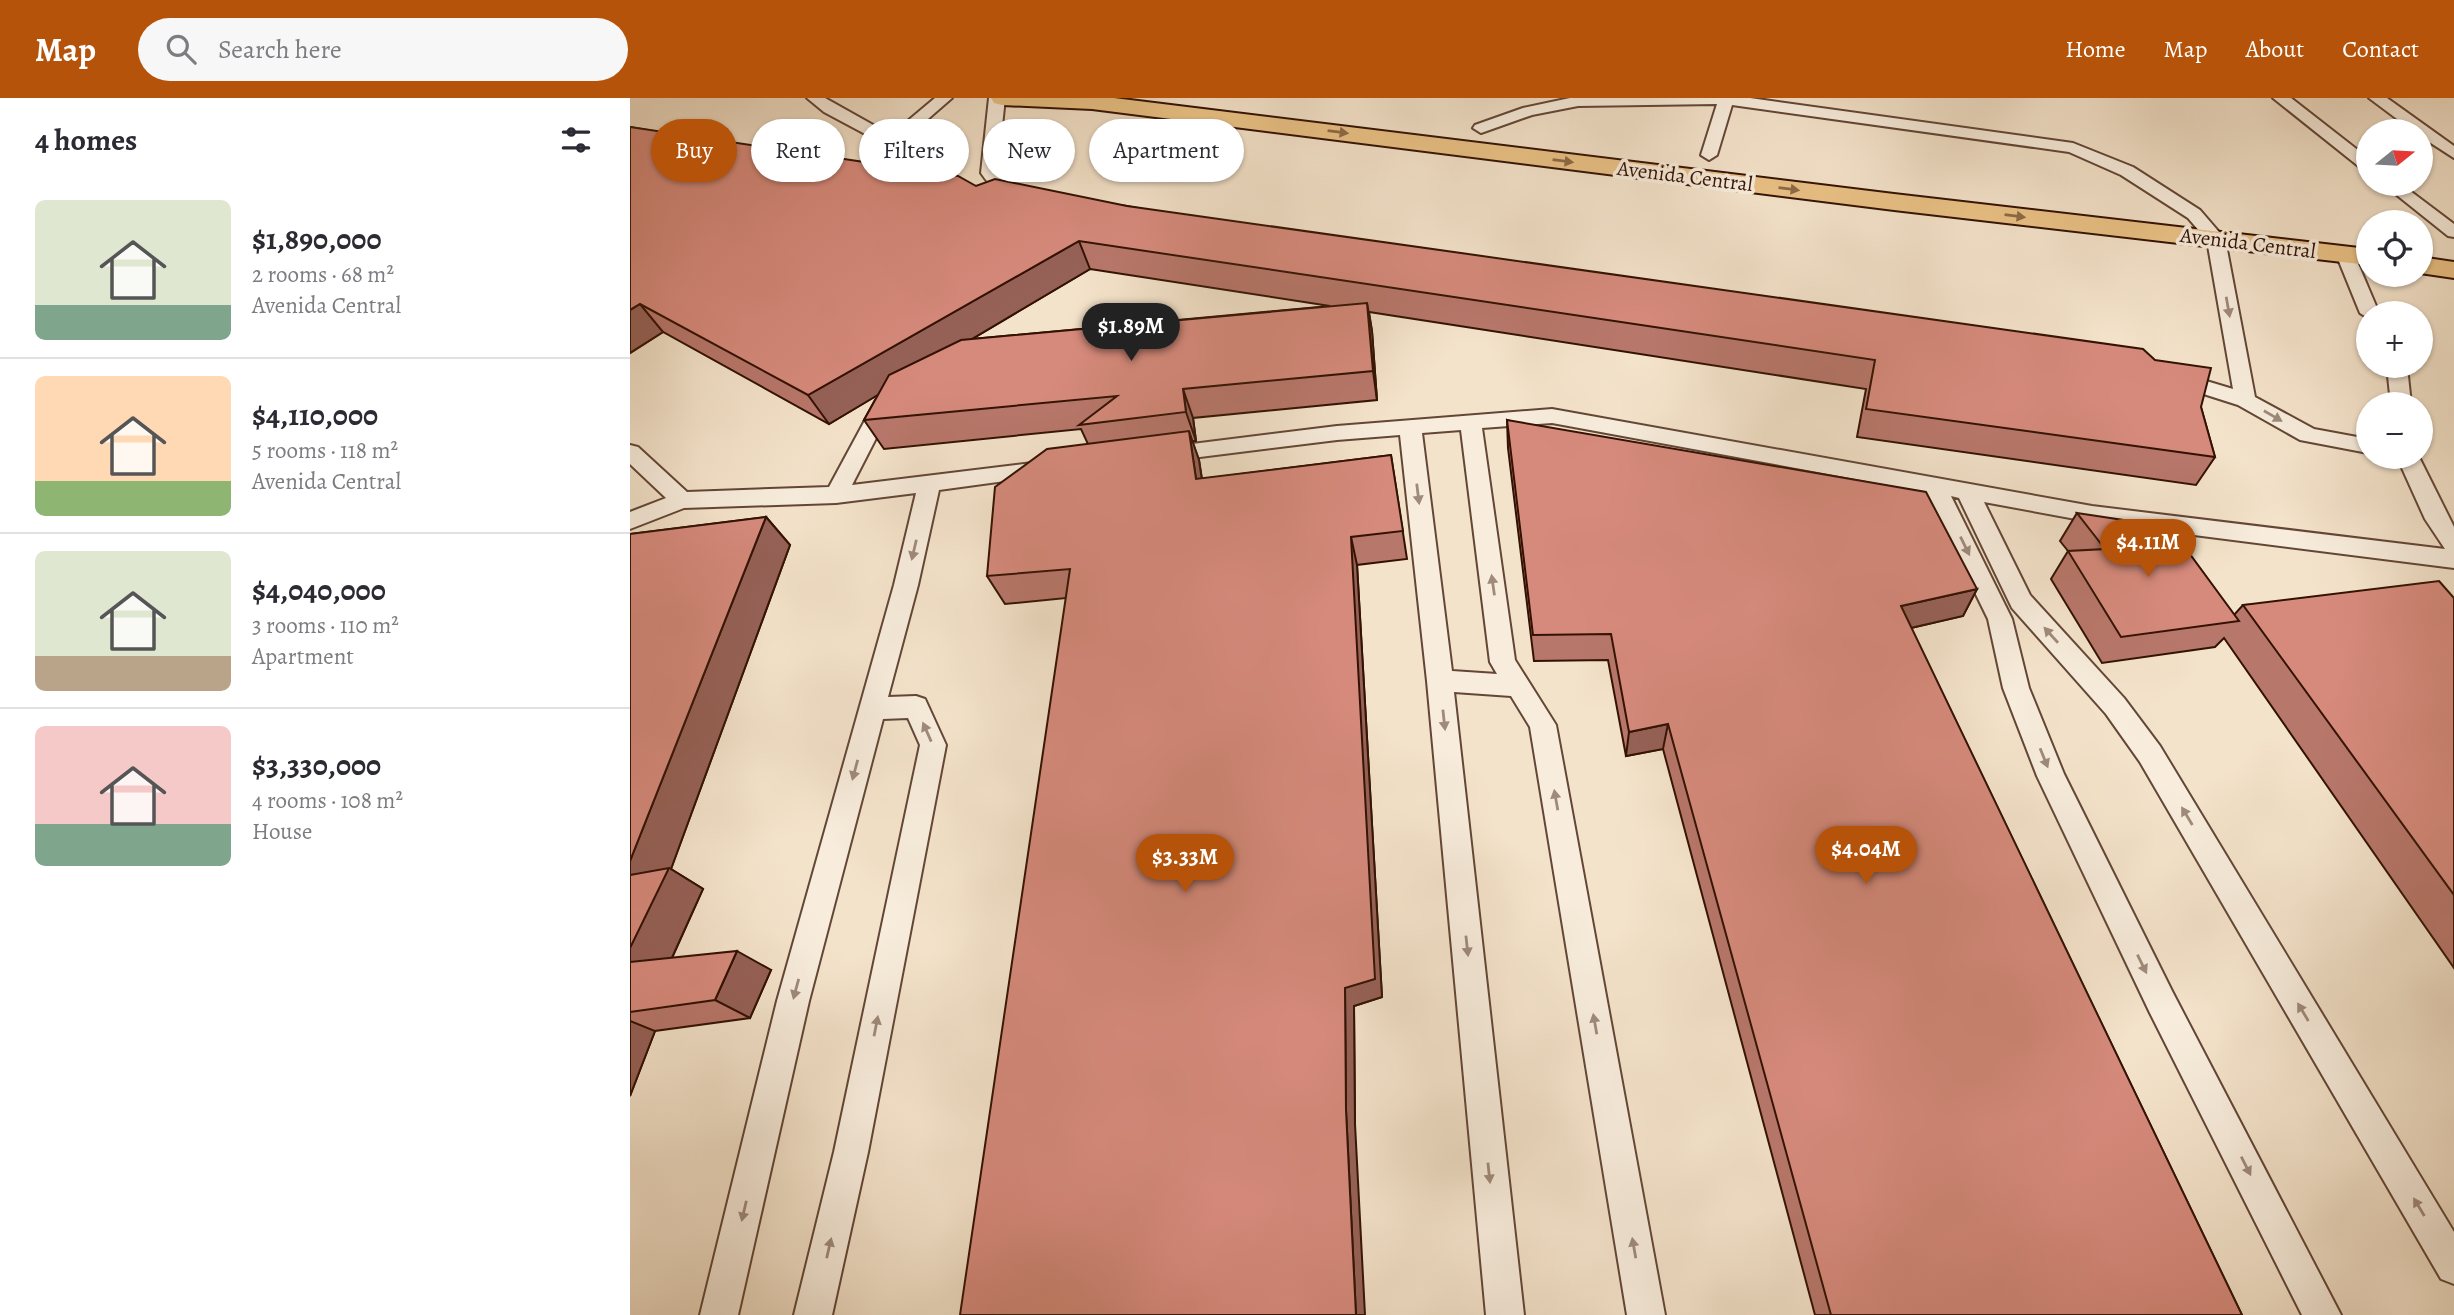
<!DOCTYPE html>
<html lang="en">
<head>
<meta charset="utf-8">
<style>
	:root { --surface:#fff; --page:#f7f7f7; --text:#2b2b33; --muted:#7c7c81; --line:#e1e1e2; --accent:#b45309 }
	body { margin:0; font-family:Alegreya,serif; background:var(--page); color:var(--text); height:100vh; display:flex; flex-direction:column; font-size:26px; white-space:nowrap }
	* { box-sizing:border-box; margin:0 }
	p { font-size:23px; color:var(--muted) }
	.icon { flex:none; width:38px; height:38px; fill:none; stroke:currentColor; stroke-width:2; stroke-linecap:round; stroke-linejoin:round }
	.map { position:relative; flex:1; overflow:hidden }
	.side { display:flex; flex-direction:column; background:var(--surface); width:630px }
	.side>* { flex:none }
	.top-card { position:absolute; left:21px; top:21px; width:665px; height:63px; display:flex; gap:14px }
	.needle { width:46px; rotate:72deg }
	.buttons { position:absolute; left:1726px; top:21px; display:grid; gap:14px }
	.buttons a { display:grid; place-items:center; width:77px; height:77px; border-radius:50%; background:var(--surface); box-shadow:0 2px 5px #0004; font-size:35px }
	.price { position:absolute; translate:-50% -60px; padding:0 16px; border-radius:24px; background:var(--accent); color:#fff; font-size:23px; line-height:46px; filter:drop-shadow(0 2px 4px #0008) }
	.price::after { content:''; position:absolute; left:50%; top:42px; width:21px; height:16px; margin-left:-10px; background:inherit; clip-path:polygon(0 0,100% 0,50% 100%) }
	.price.on { background:#222; color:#fff }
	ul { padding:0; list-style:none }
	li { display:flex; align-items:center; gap:21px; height:175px; padding:0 35px }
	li+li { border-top:2px solid var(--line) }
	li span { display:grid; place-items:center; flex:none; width:196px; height:140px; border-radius:10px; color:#555 }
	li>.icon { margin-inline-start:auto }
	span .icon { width:84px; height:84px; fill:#fffc; stroke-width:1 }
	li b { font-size:30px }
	h2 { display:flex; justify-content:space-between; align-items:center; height:84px; padding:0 35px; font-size:30px }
	.tag { padding:0 24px; border-radius:32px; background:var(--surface); box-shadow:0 2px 5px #0004; font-size:24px; line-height:63px }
	.tag.on { background:var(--accent); color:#fff }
	header { display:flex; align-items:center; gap:42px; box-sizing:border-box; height:98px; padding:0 35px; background:var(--accent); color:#fff }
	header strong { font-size:33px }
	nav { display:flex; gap:38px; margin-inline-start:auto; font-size:24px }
	.search { width:490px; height:63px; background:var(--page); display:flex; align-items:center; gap:18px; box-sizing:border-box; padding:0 24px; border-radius:38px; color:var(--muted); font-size:26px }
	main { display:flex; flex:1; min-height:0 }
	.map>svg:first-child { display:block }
</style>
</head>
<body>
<header>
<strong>Map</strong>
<div class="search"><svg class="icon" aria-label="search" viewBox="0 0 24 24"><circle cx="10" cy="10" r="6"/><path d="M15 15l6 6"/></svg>Search here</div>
<nav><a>Home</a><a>Map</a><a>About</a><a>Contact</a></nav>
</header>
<main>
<section class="side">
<h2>4 homes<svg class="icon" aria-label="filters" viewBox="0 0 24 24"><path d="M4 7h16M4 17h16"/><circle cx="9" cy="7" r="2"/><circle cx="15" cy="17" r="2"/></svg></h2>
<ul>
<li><span style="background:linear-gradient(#dfe7d0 75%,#7fa58c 0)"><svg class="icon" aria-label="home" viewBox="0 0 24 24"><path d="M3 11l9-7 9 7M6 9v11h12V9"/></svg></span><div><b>$1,890,000</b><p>2 rooms · 68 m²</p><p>Avenida Central</p></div></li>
<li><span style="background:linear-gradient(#ffd9b3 75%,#8fb573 0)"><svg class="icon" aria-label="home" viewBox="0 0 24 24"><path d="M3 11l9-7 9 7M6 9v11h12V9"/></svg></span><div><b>$4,110,000</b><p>5 rooms · 118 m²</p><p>Avenida Central</p></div></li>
<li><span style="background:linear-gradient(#dfe7d0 75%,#b9a48a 0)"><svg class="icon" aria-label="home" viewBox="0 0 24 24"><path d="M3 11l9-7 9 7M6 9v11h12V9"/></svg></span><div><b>$4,040,000</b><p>3 rooms · 110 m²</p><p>Apartment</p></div></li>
<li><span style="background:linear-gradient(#f6c9c9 70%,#7fa58c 0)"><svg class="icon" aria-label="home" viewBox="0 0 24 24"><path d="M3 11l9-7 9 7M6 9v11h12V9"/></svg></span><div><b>$3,330,000</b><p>4 rooms · 108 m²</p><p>House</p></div></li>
</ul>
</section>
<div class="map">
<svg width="1824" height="1217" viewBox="0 0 1824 1217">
	<rect width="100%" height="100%" fill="#f4e3cb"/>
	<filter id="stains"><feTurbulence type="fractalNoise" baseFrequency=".00286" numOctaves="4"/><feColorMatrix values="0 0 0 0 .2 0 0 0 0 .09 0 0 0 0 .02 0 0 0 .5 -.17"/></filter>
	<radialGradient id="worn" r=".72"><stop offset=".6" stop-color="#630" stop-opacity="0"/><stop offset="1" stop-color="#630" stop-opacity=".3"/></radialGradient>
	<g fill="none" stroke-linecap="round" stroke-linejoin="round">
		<defs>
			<path id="service" d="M177,0H195L261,37L305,0H322L268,47L248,71L242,73L234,68L252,45L194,14Z
				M359,0H375L367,75C378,90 390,85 400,96L398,100C377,105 361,90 351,75Z
				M940,0H1120L1443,45L1503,69L1570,112L1595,141L1625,299L1684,331L1738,341V355L1670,342L1608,307L1536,284L1533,279L1536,274L1543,273L1603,291L1577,142L1558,120L1491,77L1439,54L1102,7L1087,57L1079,62L1071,57L1087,6L948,8L902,17L851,35L843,30L845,27L893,10Z
				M1643,0H1661L1738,60V73L1732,71Z
				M1739,0H1757L1824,48V60L1790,38V33H1783Z
				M1753,86H1771L1824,126V139L1818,138Z
				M1715,151L1724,156L1749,215H1738V220L1730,215L1706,156Z
				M1753,268H1773L1778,278L1781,306H1761L1758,278Z
				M261,296L268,298L271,303L261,311L222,387L419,363L427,365L430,370L427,375L419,377L309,392L288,487L258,599L286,598L295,601L316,647L238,1054L202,1217H164L204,1054L290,647L278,620L253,621L179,903L108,1217H70L147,903L264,487L286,395L206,405L54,410L0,431V414L36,400L0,366V347L8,349L57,394L199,389L246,302Z
				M922,311L1462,408L1815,451L1795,421L1767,359H1789L1824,429V470L1462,424L1354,404L1400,497L1494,600L1530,648L1824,1134V1186L1811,1181L1510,664L1476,616L1382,510L1329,400L1321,398L1382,521L1399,590L1434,676L1542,893L1711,1217H1672L1520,915L1407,678L1373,590L1358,521L1296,394L922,325L852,330L885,562L926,627L1035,1217H997L900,629L881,598L824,594L894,1217H856L797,583L770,337L707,342L530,364L522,362L519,357L522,352L530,350L707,328ZM831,332L860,564L867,576L822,573L792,335Z"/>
			<path id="trunk" d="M361,0H484L1264,96L1738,151V167L1264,112L462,11L372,7L364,5Z
				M1790,159L1824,164V180L1790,175Z"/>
		</defs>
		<use href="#service" stroke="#634636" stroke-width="4"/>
		<use href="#trunk" stroke="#331204" stroke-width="4"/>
		<use href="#service" fill="#f8eddd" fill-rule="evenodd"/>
		<use href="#trunk" fill="#eac286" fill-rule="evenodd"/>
	</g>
	<path fill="#b8776b" stroke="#331204" stroke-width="2" fill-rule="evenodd" d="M0,29L346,88L497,108L1571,309L1585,359L1566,387L1227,339L1236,291L739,214L742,233L747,302L563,320L566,343H562L569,362L572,381L761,357L777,461L727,467L752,899L724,908L725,1026L436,500L375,506L357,478L458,346L451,331L254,351L234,322L249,296L199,326L33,234L0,255ZM460,171L700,208L342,241Z
		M877,322L1347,491L1333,518L1281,530L1612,1217H1185L1033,651L996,658L978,562L904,563L878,350Z
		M1447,415L1604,517L1613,507L1824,500V870L1594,540L1585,549L1472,565L1421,481L1438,453L1430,443Z
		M136,419L160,447L41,771L73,791L42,860L141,872L120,920L25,933L0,998V436Z"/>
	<path fill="#966157" stroke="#331204" stroke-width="2" d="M449,143L460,171L199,326L178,297Z
		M737,205L742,233L747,302L743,273Z
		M10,206L33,234L0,255V212Z
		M553,291L563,320L566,343L556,314Z
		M559,333L569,362L576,410L566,381Z
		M136,419L160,447L41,771L73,791L31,884L0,868V763Z
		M721,439L727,467L752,899L724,908L725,1026L735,1217H726L716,1012L715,890Z
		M1347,491L1333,518L1259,535L1271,508Z
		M1038,626L1033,651L996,658L999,634Z
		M107,853L141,872L120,920L85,902Z
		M0,923L25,933L0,998Z"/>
	<path fill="#d68a7c" stroke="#331204" stroke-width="2" d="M0,29L328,78L346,88L365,81L497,108L1513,251L1525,262L1581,270L1571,309L1585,359L1236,311L1245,262L449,143L178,297L10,206L0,212Z
		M737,205L743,273L553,291L556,314L449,327L487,298L234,322L259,277L331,242Z
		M877,322L1296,394L1347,491L1271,508L1612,1217H1201L1038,626L999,634L981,536L903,537Z
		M559,333L566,381L761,357L773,433L721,439L745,881L715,890L716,1012L726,1217H330L440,471L357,478L365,389L417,351Z
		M1447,415L1540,429L1609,523L1491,539L1438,453L1475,451Z
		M136,419L0,763V436Z
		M1809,483L1824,500V797L1613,507Z
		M39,770L0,850V777Z
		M107,853L85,902L0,914V864Z"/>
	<defs><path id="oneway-solid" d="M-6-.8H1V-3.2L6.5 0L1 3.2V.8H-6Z" transform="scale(1.75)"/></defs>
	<g fill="#8e6a45">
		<use href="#oneway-solid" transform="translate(708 34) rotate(7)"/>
		<use href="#oneway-solid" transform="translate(933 63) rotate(7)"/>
		<use href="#oneway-solid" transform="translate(1159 91) rotate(7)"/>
		<use href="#oneway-solid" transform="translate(1385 118) rotate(7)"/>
	</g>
	<g fill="#9f8a7b">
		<use href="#oneway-solid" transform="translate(1598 209) rotate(80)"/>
		<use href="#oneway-solid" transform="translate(1643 318) rotate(30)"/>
		<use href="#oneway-solid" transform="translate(788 396) rotate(83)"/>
		<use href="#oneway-solid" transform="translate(1335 448) rotate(64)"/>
		<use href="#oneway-solid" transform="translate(284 452) rotate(103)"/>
		<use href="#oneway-solid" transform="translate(863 487) rotate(-98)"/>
		<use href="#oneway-solid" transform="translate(1421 537) rotate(-132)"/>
		<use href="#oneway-solid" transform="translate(814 622) rotate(84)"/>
		<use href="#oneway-solid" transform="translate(297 634) rotate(-114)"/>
		<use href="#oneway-solid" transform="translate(1414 660) rotate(68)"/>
		<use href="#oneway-solid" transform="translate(225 672) rotate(105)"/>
		<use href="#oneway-solid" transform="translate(926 702) rotate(-100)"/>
		<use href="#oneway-solid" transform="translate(1557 718) rotate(-121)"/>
		<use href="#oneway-solid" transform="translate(837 848) rotate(84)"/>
		<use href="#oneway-solid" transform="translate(1512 866) rotate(64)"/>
		<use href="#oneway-solid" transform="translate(166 891) rotate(105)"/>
		<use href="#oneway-solid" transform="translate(1673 914) rotate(-121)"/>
		<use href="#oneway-solid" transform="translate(965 926) rotate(-100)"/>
		<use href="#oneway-solid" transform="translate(246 928) rotate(-79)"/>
		<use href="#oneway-solid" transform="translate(1616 1068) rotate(63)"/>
		<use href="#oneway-solid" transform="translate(859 1075) rotate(84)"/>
		<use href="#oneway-solid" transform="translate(1789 1109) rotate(-121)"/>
		<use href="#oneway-solid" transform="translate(114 1113) rotate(103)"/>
		<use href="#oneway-solid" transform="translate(199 1150) rotate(-77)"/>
		<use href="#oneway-solid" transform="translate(1004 1150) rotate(-100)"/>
	</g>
	<g text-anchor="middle" stroke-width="7" stroke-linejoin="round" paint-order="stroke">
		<g font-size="21" fill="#331204" stroke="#f8eddd">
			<text transform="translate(1055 78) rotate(7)" y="7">Avenida Central</text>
			<text transform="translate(1618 145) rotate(7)" y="7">Avenida Central</text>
		</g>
	</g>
	<rect width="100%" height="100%" filter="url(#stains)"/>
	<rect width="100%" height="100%" fill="url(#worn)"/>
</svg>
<div class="buttons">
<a><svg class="needle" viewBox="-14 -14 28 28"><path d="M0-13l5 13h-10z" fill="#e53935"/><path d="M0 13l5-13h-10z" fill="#7c7c81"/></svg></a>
<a><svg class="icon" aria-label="locate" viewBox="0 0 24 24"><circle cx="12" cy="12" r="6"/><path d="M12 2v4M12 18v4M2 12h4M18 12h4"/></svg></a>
<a>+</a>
<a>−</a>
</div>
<b class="price on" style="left:501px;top:265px">$1.89M</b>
<b class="price" style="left:1518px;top:481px">$4.11M</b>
<b class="price" style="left:1236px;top:788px">$4.04M</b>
<b class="price" style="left:555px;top:796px">$3.33M</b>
<div class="top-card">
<a class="tag on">Buy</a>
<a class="tag">Rent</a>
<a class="tag">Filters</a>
<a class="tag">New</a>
<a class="tag">Apartment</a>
</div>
</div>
</main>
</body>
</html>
